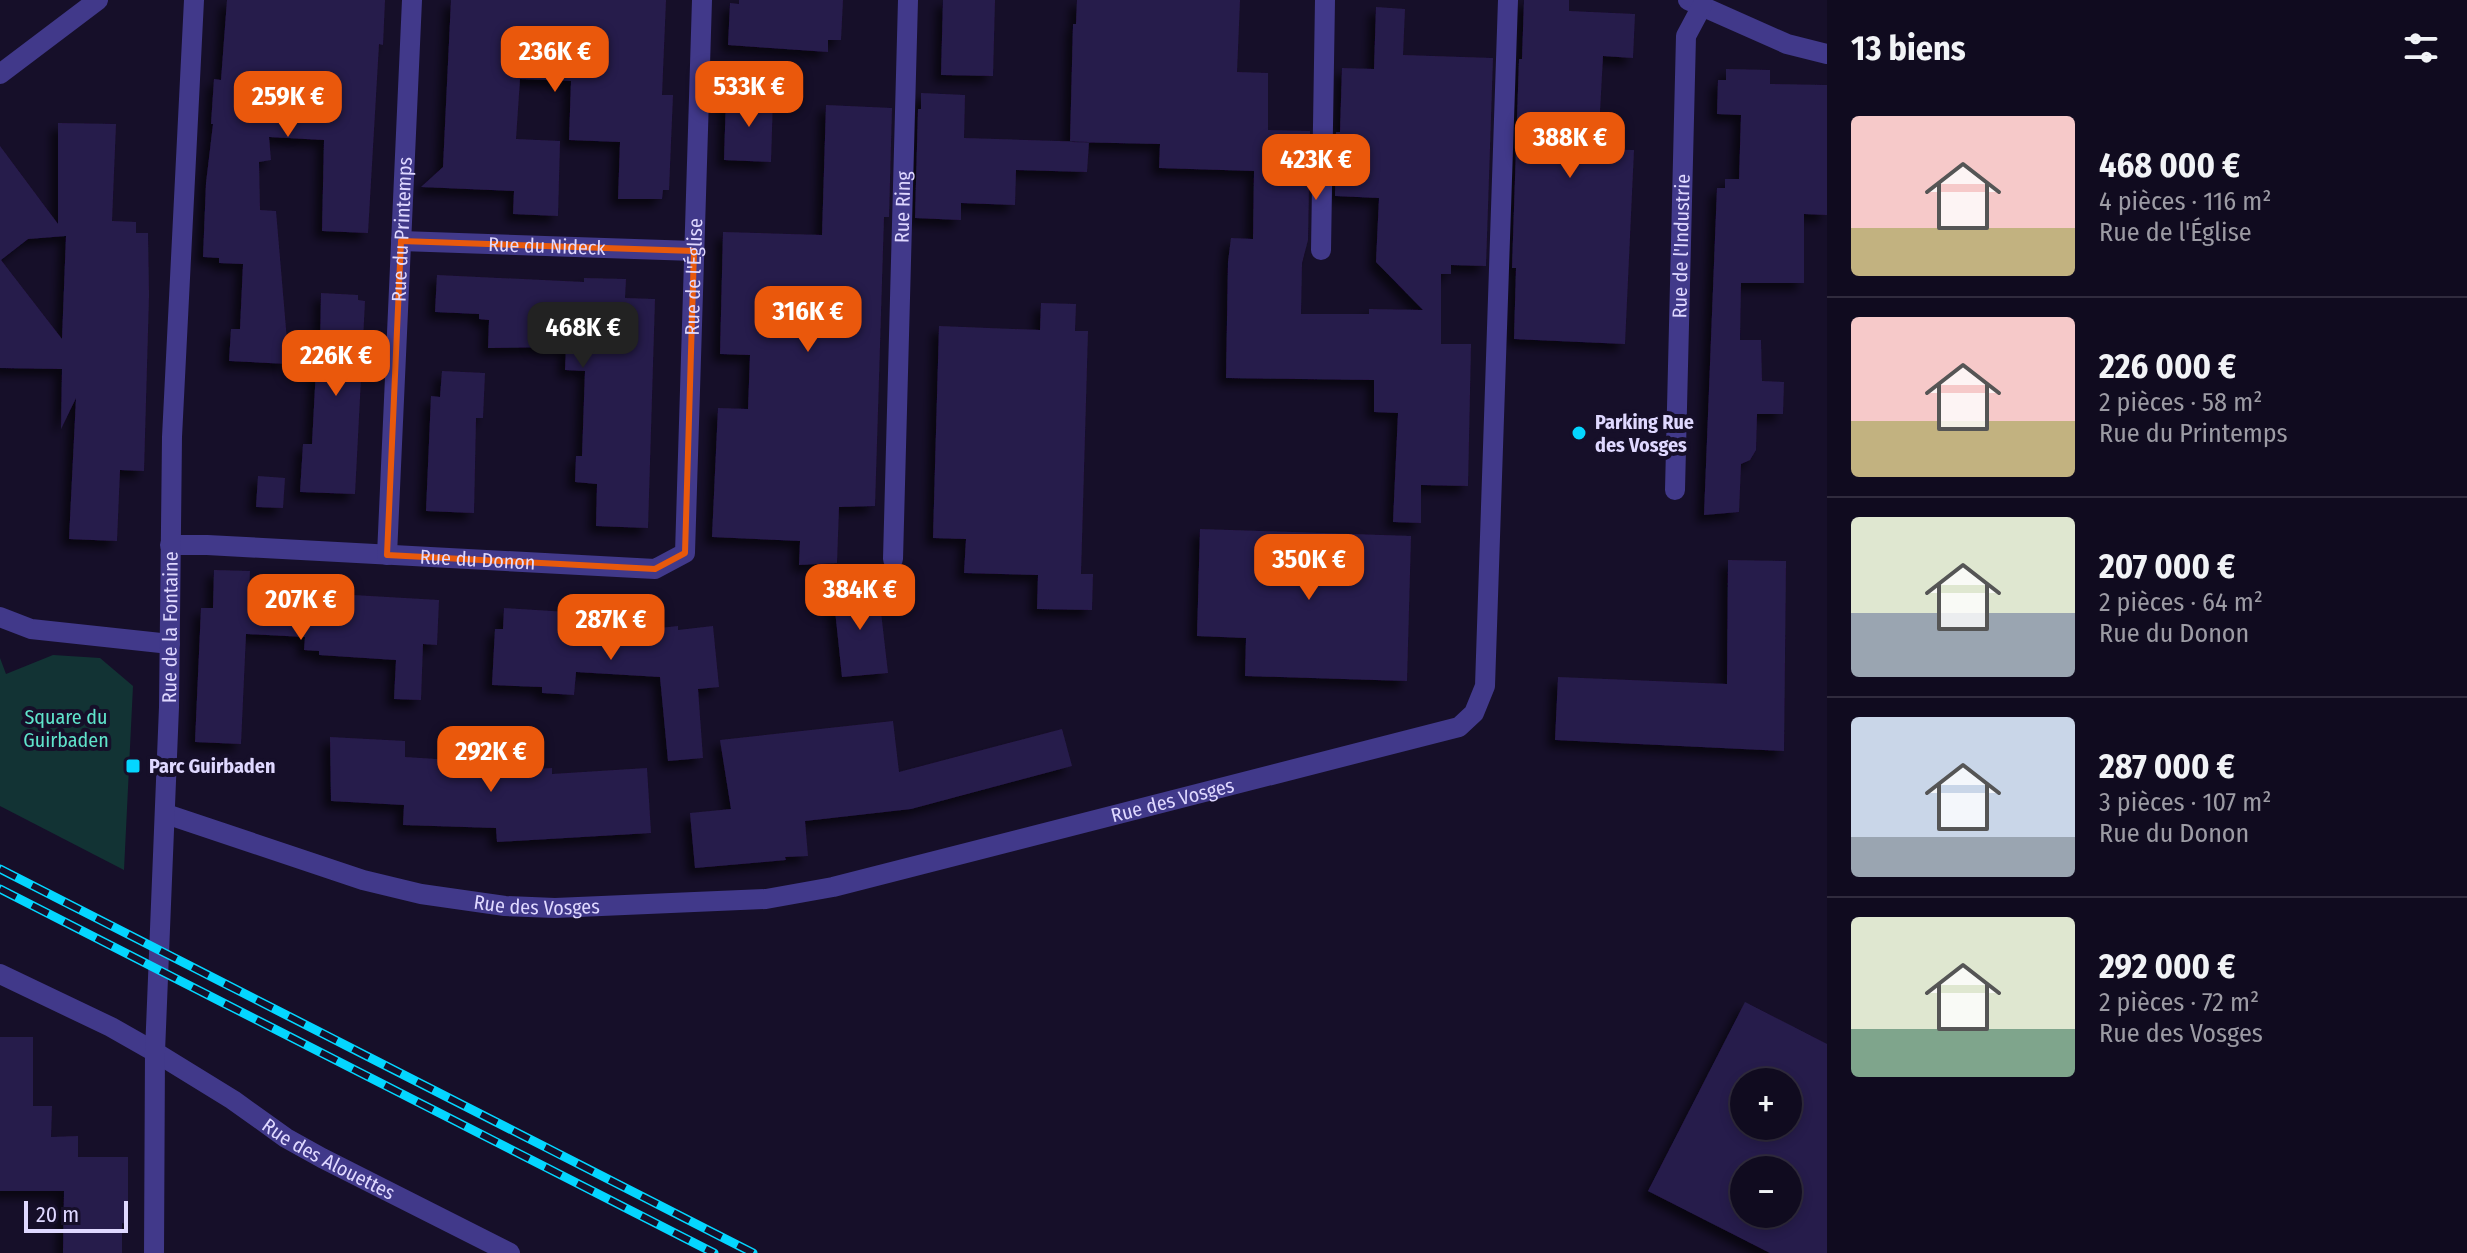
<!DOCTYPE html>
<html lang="fr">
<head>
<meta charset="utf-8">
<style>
	:root { --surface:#100b1f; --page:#1e192c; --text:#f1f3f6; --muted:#9c9ba4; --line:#302b3d; --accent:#ea580c }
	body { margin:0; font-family:"Fira Sans Condensed",sans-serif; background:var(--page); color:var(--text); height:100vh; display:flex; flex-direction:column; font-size:30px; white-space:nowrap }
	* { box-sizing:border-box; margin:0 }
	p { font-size:26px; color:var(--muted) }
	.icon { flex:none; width:44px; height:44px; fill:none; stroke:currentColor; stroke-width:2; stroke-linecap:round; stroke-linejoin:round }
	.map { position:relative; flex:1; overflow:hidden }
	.drawer { display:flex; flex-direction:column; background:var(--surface); width:640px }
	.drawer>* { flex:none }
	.fabs { position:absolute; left:1730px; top:1068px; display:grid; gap:16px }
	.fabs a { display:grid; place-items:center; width:72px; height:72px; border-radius:50%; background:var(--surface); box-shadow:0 4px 12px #0003,0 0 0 2px var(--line); font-size:40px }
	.scale { position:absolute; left:24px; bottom:20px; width:104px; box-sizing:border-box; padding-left:8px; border:4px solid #dfd8ff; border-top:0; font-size:22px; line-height:28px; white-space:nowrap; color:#dfd8ff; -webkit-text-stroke:6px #160f29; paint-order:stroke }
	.price { position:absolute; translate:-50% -68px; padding:0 18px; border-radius:16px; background:var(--accent); color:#fff; font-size:26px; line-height:52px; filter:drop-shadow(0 2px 4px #0008) }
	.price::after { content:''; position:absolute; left:50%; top:48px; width:24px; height:18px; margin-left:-12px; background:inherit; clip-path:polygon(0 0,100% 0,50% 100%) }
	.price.active { background:#222; color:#fff }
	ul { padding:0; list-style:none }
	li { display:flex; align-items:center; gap:24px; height:200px; padding:0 24px }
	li+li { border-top:2px solid var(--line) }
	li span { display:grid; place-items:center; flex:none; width:224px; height:160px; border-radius:8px; color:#555 }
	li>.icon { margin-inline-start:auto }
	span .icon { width:96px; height:96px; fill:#fffc; stroke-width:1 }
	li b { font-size:34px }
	h2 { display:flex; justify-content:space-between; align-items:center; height:96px; padding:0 24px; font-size:34px }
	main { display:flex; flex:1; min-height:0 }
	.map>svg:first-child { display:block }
</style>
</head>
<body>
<main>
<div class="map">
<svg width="1827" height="1253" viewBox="0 0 1827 1253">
	<defs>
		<filter id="shadow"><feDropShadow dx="-7" dy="7" stdDeviation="4" flood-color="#0009"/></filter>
	</defs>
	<rect width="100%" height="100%" fill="#160f29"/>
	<path fill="#123334" d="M53,655L100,658L133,686L124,870L0,806V658L6,674Z"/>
	<path fill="#281b4b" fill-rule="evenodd" filter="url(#shadow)" d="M227,0H385L383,45L379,44L368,233L322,231L324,140L269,137L271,160L259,162L260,210L276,211L289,364L229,361L231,329H240L243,264L219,263V258L203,257L206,183L213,124H211L214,79L221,80Z
		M451,0H666L662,95H673L669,190H663L662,199H618L620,142L569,140L571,81L520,79L516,139L560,141L558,216L513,214L514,191L421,187L443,167Z
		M739,0H843L841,40H828V52L728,45L730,3L739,4Z
		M943,0H995L993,76L941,75Z
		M1077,0H1240L1237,72L1268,73V130L1310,131L1308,240L1302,263L1301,314H1369V309L1423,310L1376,262L1379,198L1335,196L1336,132H1340L1342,68L1374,69L1376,7L1405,9L1403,55L1493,58L1486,266L1451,265V274H1441V344H1471L1468,486L1421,485V523L1393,522L1398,413L1374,412V380L1226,378L1228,262L1231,238L1253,239L1254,171L1159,168L1160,144L1070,142L1073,24H1076Z
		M1524,0H1569V11L1635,14L1633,58L1603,56L1598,149L1634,150L1625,344L1514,339L1516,268H1512L1519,59H1522Z
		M1726,69L1770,70V84L1827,85V215L1804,214V283H1741L1740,340H1761L1762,381L1784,382L1783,414H1757L1756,450L1750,460L1741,464L1739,512L1704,515L1717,188H1725V179H1739L1741,115L1717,114L1718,80H1726Z
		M921,93L965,95L964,138L1089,142L1087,172L1016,170L1015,205L961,203V220L915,218L918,109H921Z
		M726,97L773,98L771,162L724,160Z
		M826,105L892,108L889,217H884L875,506L839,507L837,563L799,565L800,541L712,537L718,408L748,409L750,355L720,354L723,232L822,235Z
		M58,123L116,124L112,221L136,222V233H148L149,295L144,471L120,470L117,541L69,539L76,398L61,429L62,369L0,368V146L58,224ZM66,236L62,339L1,260L28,239Z
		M437,275L584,282V278L626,279L625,298L655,299L648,528L596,526L597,484L575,482L576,456H582L585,371L565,370L566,347L488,348L489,320L479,319V314L435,312Z
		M321,293L358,295V300L365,301L355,494L300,492L303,444H312L317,349H320Z
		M1041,303L1076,304L1075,331H1088L1081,574H1093L1092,610L1037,609L1038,575L964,573L966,539L933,538L939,326L1040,330Z
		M442,371L485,373L483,418H476L474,513L426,511L431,396L440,397Z
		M258,476L285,478L283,508L256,507Z
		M1200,529L1411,536L1407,681L1245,676L1246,638L1197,636Z
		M1728,560L1786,561L1784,751L1555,740L1558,677L1727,684Z
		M214,570L250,571L249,590L294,592L293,604L352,606L353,595L439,600L437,645L423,644L421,700L394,699L396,660L319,655V651L304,650L305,637L246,634L241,744L195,742L201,608H213Z
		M878,586L888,673L842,677L833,591Z
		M504,608L632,616L631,631L678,626V630L713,626L719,687L698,689L703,758L668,761L660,677L576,672L574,695L542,693V687L492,685L495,629H503Z
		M893,721L899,772L1062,729L1072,766L911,809L805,821L808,856L785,857L786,860L695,868L690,813L731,809L720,740Z
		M330,737L405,741V757L452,760L451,774L552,768V774L647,768L651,833L497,842L496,828L403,825L404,805L331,801Z
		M1745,1002L1827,1044V1253H1770L1648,1191ZM1744,1082H1788V1126H1744ZM1744,1170H1788V1214H1744Z
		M0,1037H33V1106H52L51,1137L78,1136V1157H128V1224L122,1223V1253H63L64,1191H0Z"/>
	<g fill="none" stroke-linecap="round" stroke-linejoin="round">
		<g stroke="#41398a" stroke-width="20">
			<path d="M1688,0L1787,44L1827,54"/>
			<path d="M0,74L98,0"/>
			<path id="s1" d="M401,241L694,251"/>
			<path d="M1321,250L1325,0"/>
			<path id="s2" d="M1675,490L1686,36L1702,6"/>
			<path id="s3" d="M170,545H207L655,569L685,553L702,0"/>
			<path id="s4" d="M387,555L412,0"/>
			<path id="s5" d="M893,559L908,0"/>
			<path d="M0,617L31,629L170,644"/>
			<path id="s6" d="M166,814L363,880L421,894L505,906L555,908L766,899L833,887L1459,727L1474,713L1485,686L1508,0"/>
			<path id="s7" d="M0,974L111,1027L155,1052L233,1100L286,1138L322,1158L510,1253"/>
		</g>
		<path stroke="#41398a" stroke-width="20" id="s8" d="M154,1253L155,1052L169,707L172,437L194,0"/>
		<defs>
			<path id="rail" d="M0,869L753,1253
				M0,889L714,1253"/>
		</defs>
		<use href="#rail" stroke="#04d6ff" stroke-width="9"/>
		<use href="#rail" stroke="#160f29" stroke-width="6" stroke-dasharray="18" stroke-linecap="butt"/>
	</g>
	<path fill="none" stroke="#e8590c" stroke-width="6" stroke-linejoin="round" d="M401,241L694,251L685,553L655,569L387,555Z"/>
	<g fill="#04d6ff" stroke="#160f29" stroke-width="3">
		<circle cx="1579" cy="433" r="8"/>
		<rect x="125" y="758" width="16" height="16" rx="4"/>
	</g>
	<g text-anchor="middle" stroke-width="8" stroke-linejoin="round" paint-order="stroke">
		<g font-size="20" fill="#dfd8ff" stroke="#160f29">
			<text dy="7" stroke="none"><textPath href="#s5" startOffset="352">Rue Ring</textPath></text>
			<text dy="7" stroke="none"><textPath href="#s4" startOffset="326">Rue du Printemps</textPath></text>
			<text dy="7" stroke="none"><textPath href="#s1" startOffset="146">Rue du Nideck</textPath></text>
			<text dy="7" stroke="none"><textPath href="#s2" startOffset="244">Rue de l'Industrie</textPath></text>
			<text dy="7" stroke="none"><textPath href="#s3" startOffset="796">Rue de l'Église</textPath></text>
			<text dy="7" stroke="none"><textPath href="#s3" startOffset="308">Rue du Donon</textPath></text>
			<text dy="7" stroke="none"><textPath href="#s8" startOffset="626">Rue de la Fontaine</textPath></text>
			<text dy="7" stroke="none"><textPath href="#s6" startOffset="1032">Rue des Vosges</textPath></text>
			<text dy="7" stroke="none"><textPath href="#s6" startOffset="384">Rue des Vosges</textPath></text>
			<text dy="7" stroke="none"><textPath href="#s7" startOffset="378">Rue des Alouettes</textPath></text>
		</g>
		<g font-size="20" font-weight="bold" fill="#dfd8ff" stroke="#160f29" text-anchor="start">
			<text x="1595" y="429">Parking Rue<tspan x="1595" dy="23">des Vosges</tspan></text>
			<text x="149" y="773">Parc Guirbaden</text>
		</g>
		<g font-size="20" fill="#5fe4cb" stroke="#160f29">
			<text x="66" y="724">Square du<tspan x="66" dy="23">Guirbaden</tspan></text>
		</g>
	</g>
</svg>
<div class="fabs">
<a>+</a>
<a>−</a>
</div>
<div class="scale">20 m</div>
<b class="price" style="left:555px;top:94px">236K €</b>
<b class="price" style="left:749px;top:129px">533K €</b>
<b class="price" style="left:288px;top:139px">259K €</b>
<b class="price" style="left:1570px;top:180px">388K €</b>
<b class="price" style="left:1316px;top:202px">423K €</b>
<b class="price" style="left:808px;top:354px">316K €</b>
<b class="price active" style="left:583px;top:370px">468K €</b>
<b class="price" style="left:336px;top:398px">226K €</b>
<b class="price" style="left:1309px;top:602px">350K €</b>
<b class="price" style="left:860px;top:632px">384K €</b>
<b class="price" style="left:301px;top:642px">207K €</b>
<b class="price" style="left:611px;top:662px">287K €</b>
<b class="price" style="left:491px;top:794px">292K €</b>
</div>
<section class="drawer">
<h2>13 biens<svg class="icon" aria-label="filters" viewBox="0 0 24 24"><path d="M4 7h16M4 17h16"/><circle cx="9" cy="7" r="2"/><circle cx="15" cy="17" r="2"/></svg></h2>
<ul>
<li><span style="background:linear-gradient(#f6c9c9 70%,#c2b280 0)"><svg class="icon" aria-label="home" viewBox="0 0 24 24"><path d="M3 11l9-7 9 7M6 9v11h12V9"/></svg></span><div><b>468 000 €</b><p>4 pièces · 116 m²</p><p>Rue de l'Église</p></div></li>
<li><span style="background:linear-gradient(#f6c9c9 65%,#c2b280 0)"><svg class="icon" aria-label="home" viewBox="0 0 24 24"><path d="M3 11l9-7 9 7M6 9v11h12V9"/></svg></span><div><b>226 000 €</b><p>2 pièces · 58 m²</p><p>Rue du Printemps</p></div></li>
<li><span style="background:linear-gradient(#dfe7d0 60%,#9aa5b1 0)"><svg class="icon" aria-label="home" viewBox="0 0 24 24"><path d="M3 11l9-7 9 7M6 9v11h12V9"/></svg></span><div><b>207 000 €</b><p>2 pièces · 64 m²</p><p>Rue du Donon</p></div></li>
<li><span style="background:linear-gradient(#c9d6e8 75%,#9aa5b1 0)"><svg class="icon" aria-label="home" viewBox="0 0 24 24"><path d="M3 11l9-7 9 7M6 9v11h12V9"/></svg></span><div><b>287 000 €</b><p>3 pièces · 107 m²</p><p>Rue du Donon</p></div></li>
<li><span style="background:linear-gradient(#dfe7d0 70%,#7fa58c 0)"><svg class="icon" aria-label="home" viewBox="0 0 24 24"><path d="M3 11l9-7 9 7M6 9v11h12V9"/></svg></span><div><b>292 000 €</b><p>2 pièces · 72 m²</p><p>Rue des Vosges</p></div></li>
</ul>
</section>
</main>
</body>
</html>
